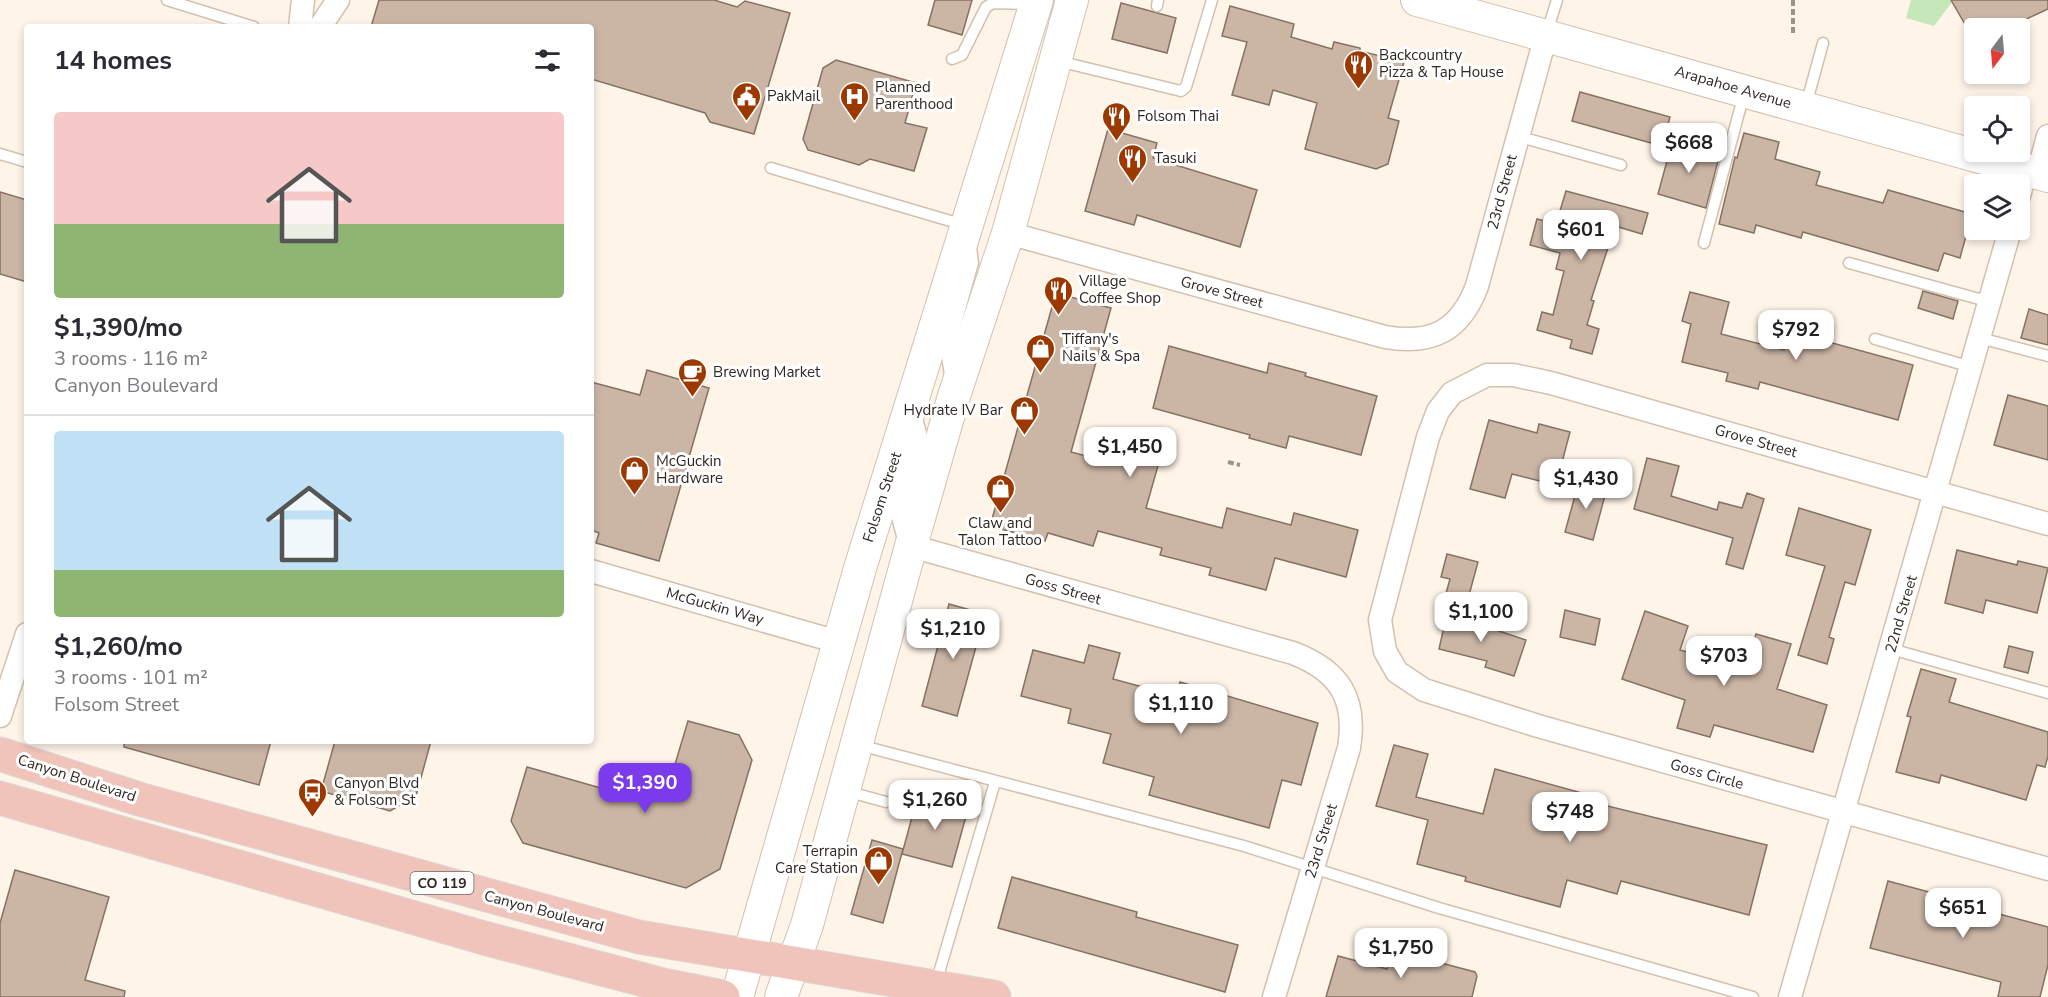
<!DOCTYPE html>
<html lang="en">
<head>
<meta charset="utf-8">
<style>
	:root { --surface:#fff; --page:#f7f7f7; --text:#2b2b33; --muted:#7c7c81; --line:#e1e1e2; --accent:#7c3aed }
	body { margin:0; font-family:"Nunito Sans",sans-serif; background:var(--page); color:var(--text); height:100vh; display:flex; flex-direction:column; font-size:22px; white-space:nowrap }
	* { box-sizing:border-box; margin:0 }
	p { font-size:20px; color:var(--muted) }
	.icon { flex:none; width:33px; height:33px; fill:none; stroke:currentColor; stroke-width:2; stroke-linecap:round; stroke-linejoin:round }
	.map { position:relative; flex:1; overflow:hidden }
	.details { position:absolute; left:24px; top:24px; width:570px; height:720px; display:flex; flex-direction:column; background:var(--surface); border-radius:6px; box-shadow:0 3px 9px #0003 }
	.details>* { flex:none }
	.needle { width:39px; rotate:196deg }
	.buttons { position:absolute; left:1964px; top:18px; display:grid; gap:12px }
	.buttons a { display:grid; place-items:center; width:66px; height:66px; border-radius:6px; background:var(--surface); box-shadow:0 3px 9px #0003; font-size:30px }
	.price { position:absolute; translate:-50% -51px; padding:0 14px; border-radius:12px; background:#fff; color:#222; font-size:20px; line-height:39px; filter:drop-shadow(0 2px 3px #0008) }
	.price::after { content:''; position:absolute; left:50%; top:36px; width:18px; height:14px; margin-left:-9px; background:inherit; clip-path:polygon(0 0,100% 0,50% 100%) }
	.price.current { background:var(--accent); color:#fff }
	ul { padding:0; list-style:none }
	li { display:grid; align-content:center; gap:12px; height:318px; padding:0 30px }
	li+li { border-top:2px solid var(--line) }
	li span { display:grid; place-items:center; height:186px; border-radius:6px; color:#555 }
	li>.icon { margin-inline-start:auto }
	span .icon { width:108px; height:108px; fill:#fffc; stroke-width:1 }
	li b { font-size:26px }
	h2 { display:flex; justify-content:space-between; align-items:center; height:72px; padding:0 30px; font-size:26px }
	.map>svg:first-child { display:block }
</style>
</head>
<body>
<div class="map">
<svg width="2048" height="997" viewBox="0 0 2048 997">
	<rect width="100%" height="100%" fill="#fff4e8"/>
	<path fill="#c6e7b9" d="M1911,0H1951L1952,2L1934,26L1906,18Z"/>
	<path fill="#cbb6a6" stroke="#857263" stroke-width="1.5" d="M379,0H714L737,7L745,1L790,13L754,134L710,122L705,113L591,79V27H371Z
		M935,0H972L962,35L928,25Z
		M1951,0H2048V9L2022,21L2024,28H1974L1970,33Z
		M1121,3L1176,18L1167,53L1112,39Z
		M1230,6L1294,24L1291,37L1332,49L1334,42L1360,48V51L1404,62L1388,118L1399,121L1388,164L1376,169L1305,149L1317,103L1273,90L1269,105L1232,95L1247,42L1222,36Z
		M836,60L916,83L905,123L927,128L914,171L870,159L859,165L808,150L803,139L823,68Z
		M1580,92L1670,117L1662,146L1572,121Z
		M1108,129L1157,143L1153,158L1257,190L1240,247L1137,215L1134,225L1085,211Z
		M1744,133L1779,142L1775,159L1820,172L1816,185L1883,203L1888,190L1972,214L1960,258L1944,253L1938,271L1803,232L1801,238L1756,225L1754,233L1719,224L1735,157L1737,158Z
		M1673,139L1720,153L1706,208L1658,194Z
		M1566,191L1648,213L1642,234L1615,226L1591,300L1594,301L1587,325L1599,329L1592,354L1570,348L1572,340L1537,330L1542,312L1553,315L1564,271L1556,269L1560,253L1530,245L1537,219L1556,224Z
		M0,192L27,200V282L0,274Z
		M1923,291L1958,301L1953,319L1918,308Z
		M1690,292L1729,302L1721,334L1784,350L1795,311L1831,320L1825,341L1913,365L1898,420L1760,382L1758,389L1726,381L1728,373L1682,362L1691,324L1682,321Z
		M1056,293L1111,308L1071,452L1124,466L1129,446L1161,455L1146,508L1222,528L1227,508L1291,525L1294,513L1358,530L1346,577L1275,558L1266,590L1209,575L1211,568L1160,555L1162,548L1098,531L1093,546L1048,533L1045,541L990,526Z
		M2029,309L2048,315V345L2021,338Z
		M1169,346L1267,373L1269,363L1306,373L1305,376L1377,396L1361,455L1289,436L1286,448L1249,438L1250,435L1153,408Z
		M647,370L709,388L659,561L596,543L599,533L591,530V382L640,395Z
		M2008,395L2048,406V460L1994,445Z
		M1489,420L1537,433L1539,424L1570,432L1556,485L1512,474L1505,498L1470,489Z
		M1647,458L1679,466L1671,496L1717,510L1719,502L1742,508L1747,493L1764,499L1743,569L1726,564L1733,538L1634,509Z
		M1579,481L1607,488L1593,540L1565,532Z
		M1799,508L1871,530L1855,585L1845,582L1829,637L1834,639L1827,664L1798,655L1825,566L1786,555Z
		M1957,550L2017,565L2018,561L2048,568L2037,613L1986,600L1983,613L1945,603Z
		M1447,554L1478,562L1465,610L1443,604L1450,579L1441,577Z
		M949,604L985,614L957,716L922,706Z
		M1448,609L1479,617L1478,624L1526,640L1514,676L1485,667L1487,661L1439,649Z
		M1565,610L1600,619L1595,645L1560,637Z
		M1645,611L1688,626L1680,650L1746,669L1756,634L1791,644L1777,689L1827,705L1813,752L1714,725L1710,737L1677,728L1685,700L1622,679Z
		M1089,645L1120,653L1113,679L1176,696L1180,682L1318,723L1301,785L1282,780L1269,828L1149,795L1154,777L1103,763L1111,734L1068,723L1071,709L1021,696L1033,650L1084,663Z
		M2009,646L2033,652L2028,673L2004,667Z
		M1921,669L1956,679L1949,702L2048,732V756L2045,767L2037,765L2026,800L1941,775L1939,783L1896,772L1911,717L1907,716Z
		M688,721L739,735L752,760L720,869L686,888L523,843L511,821L527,767L646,801L667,791Z
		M124,741H271L259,785L124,747Z
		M335,741H431L416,796L390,811L321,791Z
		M1394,745L1428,754L1416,797L1483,814L1495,769L1589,795L1587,801L1767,845L1749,915L1621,881L1617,894L1567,880L1560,907L1465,881L1466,877L1417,864L1428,820L1376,806Z
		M918,795L968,809L952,867L902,854Z
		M872,840L903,849L883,923L851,914Z
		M15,870L109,897L85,980L125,991L124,997H0V923Z
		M1012,877L1137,912L1136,917L1238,945L1225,992L998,928Z
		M1888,881L2000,911L1999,914L2048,927V965L2040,997H1998L2001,982L1870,948Z
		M1392,950L1475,972L1477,976L1472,997H1326L1338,956L1387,969Z"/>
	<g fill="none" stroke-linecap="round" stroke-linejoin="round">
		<defs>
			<path id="lane" d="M167,0L254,27
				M1157,6L1158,0
				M1546,35L1557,0
				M952,59L962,55L986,7L993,3L1032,4
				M1058,61L1181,91L1186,87L1212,0
				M1806,105L1823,43
				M1517,136L1621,165
				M0,154L27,162
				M771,168L964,225
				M1704,243L1744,94
				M1849,263L1990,302
				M1980,338L2048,356
				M1875,339L1971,367
				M950,375L947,356L973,263L971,247
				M1891,649L2048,693
				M859,745L1244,846L1439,908L1753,997
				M846,791L886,802
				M936,983L995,782"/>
			<path id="street" d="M300,27L303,0
				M320,27L338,0
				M2038,173L2048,136
				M2019,196L2026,170
				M1008,233L1385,337C1432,345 1460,331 1477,286L1546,35
				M909,412L918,445L902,513L911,546L1293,653C1340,671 1357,699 1349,748L1274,997
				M2048,524L1551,383L1513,375H1487L1452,393L1438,411L1428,437L1380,620L1385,651L1397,672L1424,690L1538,726L2048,869
				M591,571L838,642
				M0,716L27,634
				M1790,997L2010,230"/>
			<path id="secondary" d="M1417,0L2048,176
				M737,997L861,565L1037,0
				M781,997L807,925L911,546L954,396L1008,233L1072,0"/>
			<path id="primary" d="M0,754L139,799L639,937L994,997
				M0,798L484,938L663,985L723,997"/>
		</defs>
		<use href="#lane" stroke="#d3c1ae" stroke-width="13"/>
		<use href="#street" stroke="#d3c1ae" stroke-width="25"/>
		<use href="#secondary" stroke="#d3c1ae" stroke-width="34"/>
		<use href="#primary" stroke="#dad8d7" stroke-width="35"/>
		<path stroke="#9b9289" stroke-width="4" stroke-dasharray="6 3" stroke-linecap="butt" d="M1793,0V35
			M1228,462L1240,465"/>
		<use href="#lane" stroke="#fff" stroke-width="10"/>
		<use href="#street" stroke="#fff" stroke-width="22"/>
		<use href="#secondary" stroke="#fff" stroke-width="32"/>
		<use href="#primary" stroke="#f1c4bb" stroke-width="33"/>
	</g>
	<defs>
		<symbol id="restaurant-pin" viewBox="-11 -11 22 30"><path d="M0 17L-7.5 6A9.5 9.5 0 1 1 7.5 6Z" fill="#9c3900" stroke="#fff"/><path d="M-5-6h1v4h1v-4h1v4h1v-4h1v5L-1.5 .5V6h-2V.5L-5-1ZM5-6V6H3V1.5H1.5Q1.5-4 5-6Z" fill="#fff"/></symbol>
		<symbol id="civic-pin" viewBox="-11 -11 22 30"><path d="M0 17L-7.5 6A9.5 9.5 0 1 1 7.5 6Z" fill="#9c3900" stroke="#fff"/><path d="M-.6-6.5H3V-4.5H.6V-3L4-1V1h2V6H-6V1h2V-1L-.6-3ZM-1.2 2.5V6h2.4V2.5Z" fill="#fff"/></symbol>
		<symbol id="hospital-pin" viewBox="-11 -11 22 30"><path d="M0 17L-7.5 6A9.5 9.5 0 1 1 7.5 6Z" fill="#9c3900" stroke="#fff"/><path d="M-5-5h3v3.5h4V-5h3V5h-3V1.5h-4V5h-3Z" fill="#fff"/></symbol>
		<symbol id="shop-pin" viewBox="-11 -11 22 30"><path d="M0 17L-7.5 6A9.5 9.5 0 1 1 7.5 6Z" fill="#9c3900" stroke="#fff"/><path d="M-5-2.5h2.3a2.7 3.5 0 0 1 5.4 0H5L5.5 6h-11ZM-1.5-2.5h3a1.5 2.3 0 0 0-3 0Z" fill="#fff"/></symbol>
		<symbol id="cafe-pin" viewBox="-11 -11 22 30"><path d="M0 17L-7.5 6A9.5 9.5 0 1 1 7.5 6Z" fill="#9c3900" stroke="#fff"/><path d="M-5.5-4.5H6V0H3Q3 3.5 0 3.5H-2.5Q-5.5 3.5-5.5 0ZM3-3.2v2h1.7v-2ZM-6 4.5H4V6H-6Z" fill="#fff"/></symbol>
		<symbol id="bus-pin" viewBox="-11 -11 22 30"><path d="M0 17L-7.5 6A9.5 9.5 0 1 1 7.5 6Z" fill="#9c3900" stroke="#fff"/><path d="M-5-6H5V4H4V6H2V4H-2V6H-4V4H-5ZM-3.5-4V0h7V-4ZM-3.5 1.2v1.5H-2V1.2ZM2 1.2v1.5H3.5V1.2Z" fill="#fff"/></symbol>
	</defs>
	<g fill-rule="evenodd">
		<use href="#restaurant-pin" x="1342" y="48" width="33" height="45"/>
		<use href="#civic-pin" x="730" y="80" width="33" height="45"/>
		<use href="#hospital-pin" x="838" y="80" width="33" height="45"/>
		<use href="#restaurant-pin" x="1100" y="100" width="33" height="45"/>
		<use href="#restaurant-pin" x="1116" y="142" width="33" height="45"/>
		<use href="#restaurant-pin" x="1042" y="274" width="33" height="45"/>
		<use href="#shop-pin" x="1024" y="332" width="33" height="45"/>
		<use href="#cafe-pin" x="676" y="356" width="33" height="45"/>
		<use href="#shop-pin" x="1008" y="394" width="33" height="45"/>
		<use href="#shop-pin" x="618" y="454" width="33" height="45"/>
		<use href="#shop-pin" x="984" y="472" width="33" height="45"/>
		<use href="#bus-pin" x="296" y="776" width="33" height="45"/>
		<use href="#shop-pin" x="862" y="844" width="33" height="45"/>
	</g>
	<g text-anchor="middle" stroke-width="6" stroke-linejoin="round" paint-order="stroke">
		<rect fill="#fff" stroke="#6d6864" stroke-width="1.5" x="410.5" y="872" width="63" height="22" rx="4.5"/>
		<g font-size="14" font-weight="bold" fill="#2f2821">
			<text x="442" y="888">CO 119</text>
		</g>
		<g font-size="15" fill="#2f2821" stroke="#fff" text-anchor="start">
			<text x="1379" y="60">Backcountry<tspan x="1379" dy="17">Pizza &amp; Tap House</tspan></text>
			<text x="875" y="92">Planned<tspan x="875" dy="17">Parenthood</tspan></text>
			<text x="767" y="101">PakMail</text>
			<text x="1137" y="121">Folsom Thai</text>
			<text x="1154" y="163">Tasuki</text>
			<text x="1079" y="286">Village<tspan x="1079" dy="17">Coffee Shop</tspan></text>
			<text x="1062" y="344">Tiffany's<tspan x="1062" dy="17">Nails &amp; Spa</tspan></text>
			<text x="713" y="377">Brewing Market</text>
			<text x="1003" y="415" text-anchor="end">Hydrate IV Bar</text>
			<text x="656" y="466">McGuckin<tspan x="656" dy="17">Hardware</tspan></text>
			<text x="1000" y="528" text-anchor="middle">Claw and<tspan x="1000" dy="17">Talon Tattoo</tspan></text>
			<text x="334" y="788">Canyon Blvd<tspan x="334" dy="17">&amp; Folsom St</tspan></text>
			<text x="858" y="856" text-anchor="end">Terrapin<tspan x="858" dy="17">Care Station</tspan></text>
		</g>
		<g font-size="15" fill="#2f2821" stroke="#fff">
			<text transform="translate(1733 87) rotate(16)" y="5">Arapahoe Avenue</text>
			<text transform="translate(1502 192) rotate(-75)" y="5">23rd Street</text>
			<text transform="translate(1222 292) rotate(15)" y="5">Grove Street</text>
			<text transform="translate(1756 441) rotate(16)" y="5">Grove Street</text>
			<text transform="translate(882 497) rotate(-72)" y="5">Folsom Street</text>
			<text transform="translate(1063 589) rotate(16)" y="5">Goss Street</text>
			<text transform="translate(715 606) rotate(16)" y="5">McGuckin Way</text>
			<text transform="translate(1901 614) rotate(-74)" y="5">22nd Street</text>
			<text transform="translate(1707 774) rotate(16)" y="5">Goss Circle</text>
			<text transform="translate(77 778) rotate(18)" y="5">Canyon Boulevard</text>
			<text transform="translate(1321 841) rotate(-73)" y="5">23rd Street</text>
			<text transform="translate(544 911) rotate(15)" y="5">Canyon Boulevard</text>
		</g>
	</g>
</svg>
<div class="buttons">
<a><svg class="needle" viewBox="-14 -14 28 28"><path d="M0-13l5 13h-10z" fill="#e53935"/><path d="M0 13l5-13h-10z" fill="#7c7c81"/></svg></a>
<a><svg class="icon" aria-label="locate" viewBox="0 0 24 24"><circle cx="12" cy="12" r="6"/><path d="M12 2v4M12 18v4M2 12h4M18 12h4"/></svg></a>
<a><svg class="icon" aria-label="layers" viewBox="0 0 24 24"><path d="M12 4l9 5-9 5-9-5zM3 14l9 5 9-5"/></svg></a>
</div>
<b class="price" style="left:1689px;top:174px">$668</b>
<b class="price" style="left:1581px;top:261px">$601</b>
<b class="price" style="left:1796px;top:361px">$792</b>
<b class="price" style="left:1130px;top:478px">$1,450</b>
<b class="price" style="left:1586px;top:510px">$1,430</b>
<b class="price" style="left:1481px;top:643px">$1,100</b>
<b class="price" style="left:953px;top:660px">$1,210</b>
<b class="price" style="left:1724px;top:687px">$703</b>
<b class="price" style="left:1181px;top:735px">$1,110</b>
<b class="price current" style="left:645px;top:814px">$1,390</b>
<b class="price" style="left:935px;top:831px">$1,260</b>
<b class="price" style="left:1570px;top:843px">$748</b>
<b class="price" style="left:1963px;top:939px">$651</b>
<b class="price" style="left:1401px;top:979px">$1,750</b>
<section class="details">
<h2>14 homes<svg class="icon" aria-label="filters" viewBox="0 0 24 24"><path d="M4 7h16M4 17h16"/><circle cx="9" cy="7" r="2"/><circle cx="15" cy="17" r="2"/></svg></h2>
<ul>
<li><span style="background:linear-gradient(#f6c9c9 60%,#8fb573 0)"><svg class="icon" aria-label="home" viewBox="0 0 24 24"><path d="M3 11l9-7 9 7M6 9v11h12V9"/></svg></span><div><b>$1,390/mo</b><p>3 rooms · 116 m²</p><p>Canyon Boulevard</p></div></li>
<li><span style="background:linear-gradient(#bfe0f5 75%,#8fb573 0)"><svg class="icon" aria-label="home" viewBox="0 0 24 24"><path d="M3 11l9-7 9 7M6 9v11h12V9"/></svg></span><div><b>$1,260/mo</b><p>3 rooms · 101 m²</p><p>Folsom Street</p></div></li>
</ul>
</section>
</div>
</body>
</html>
